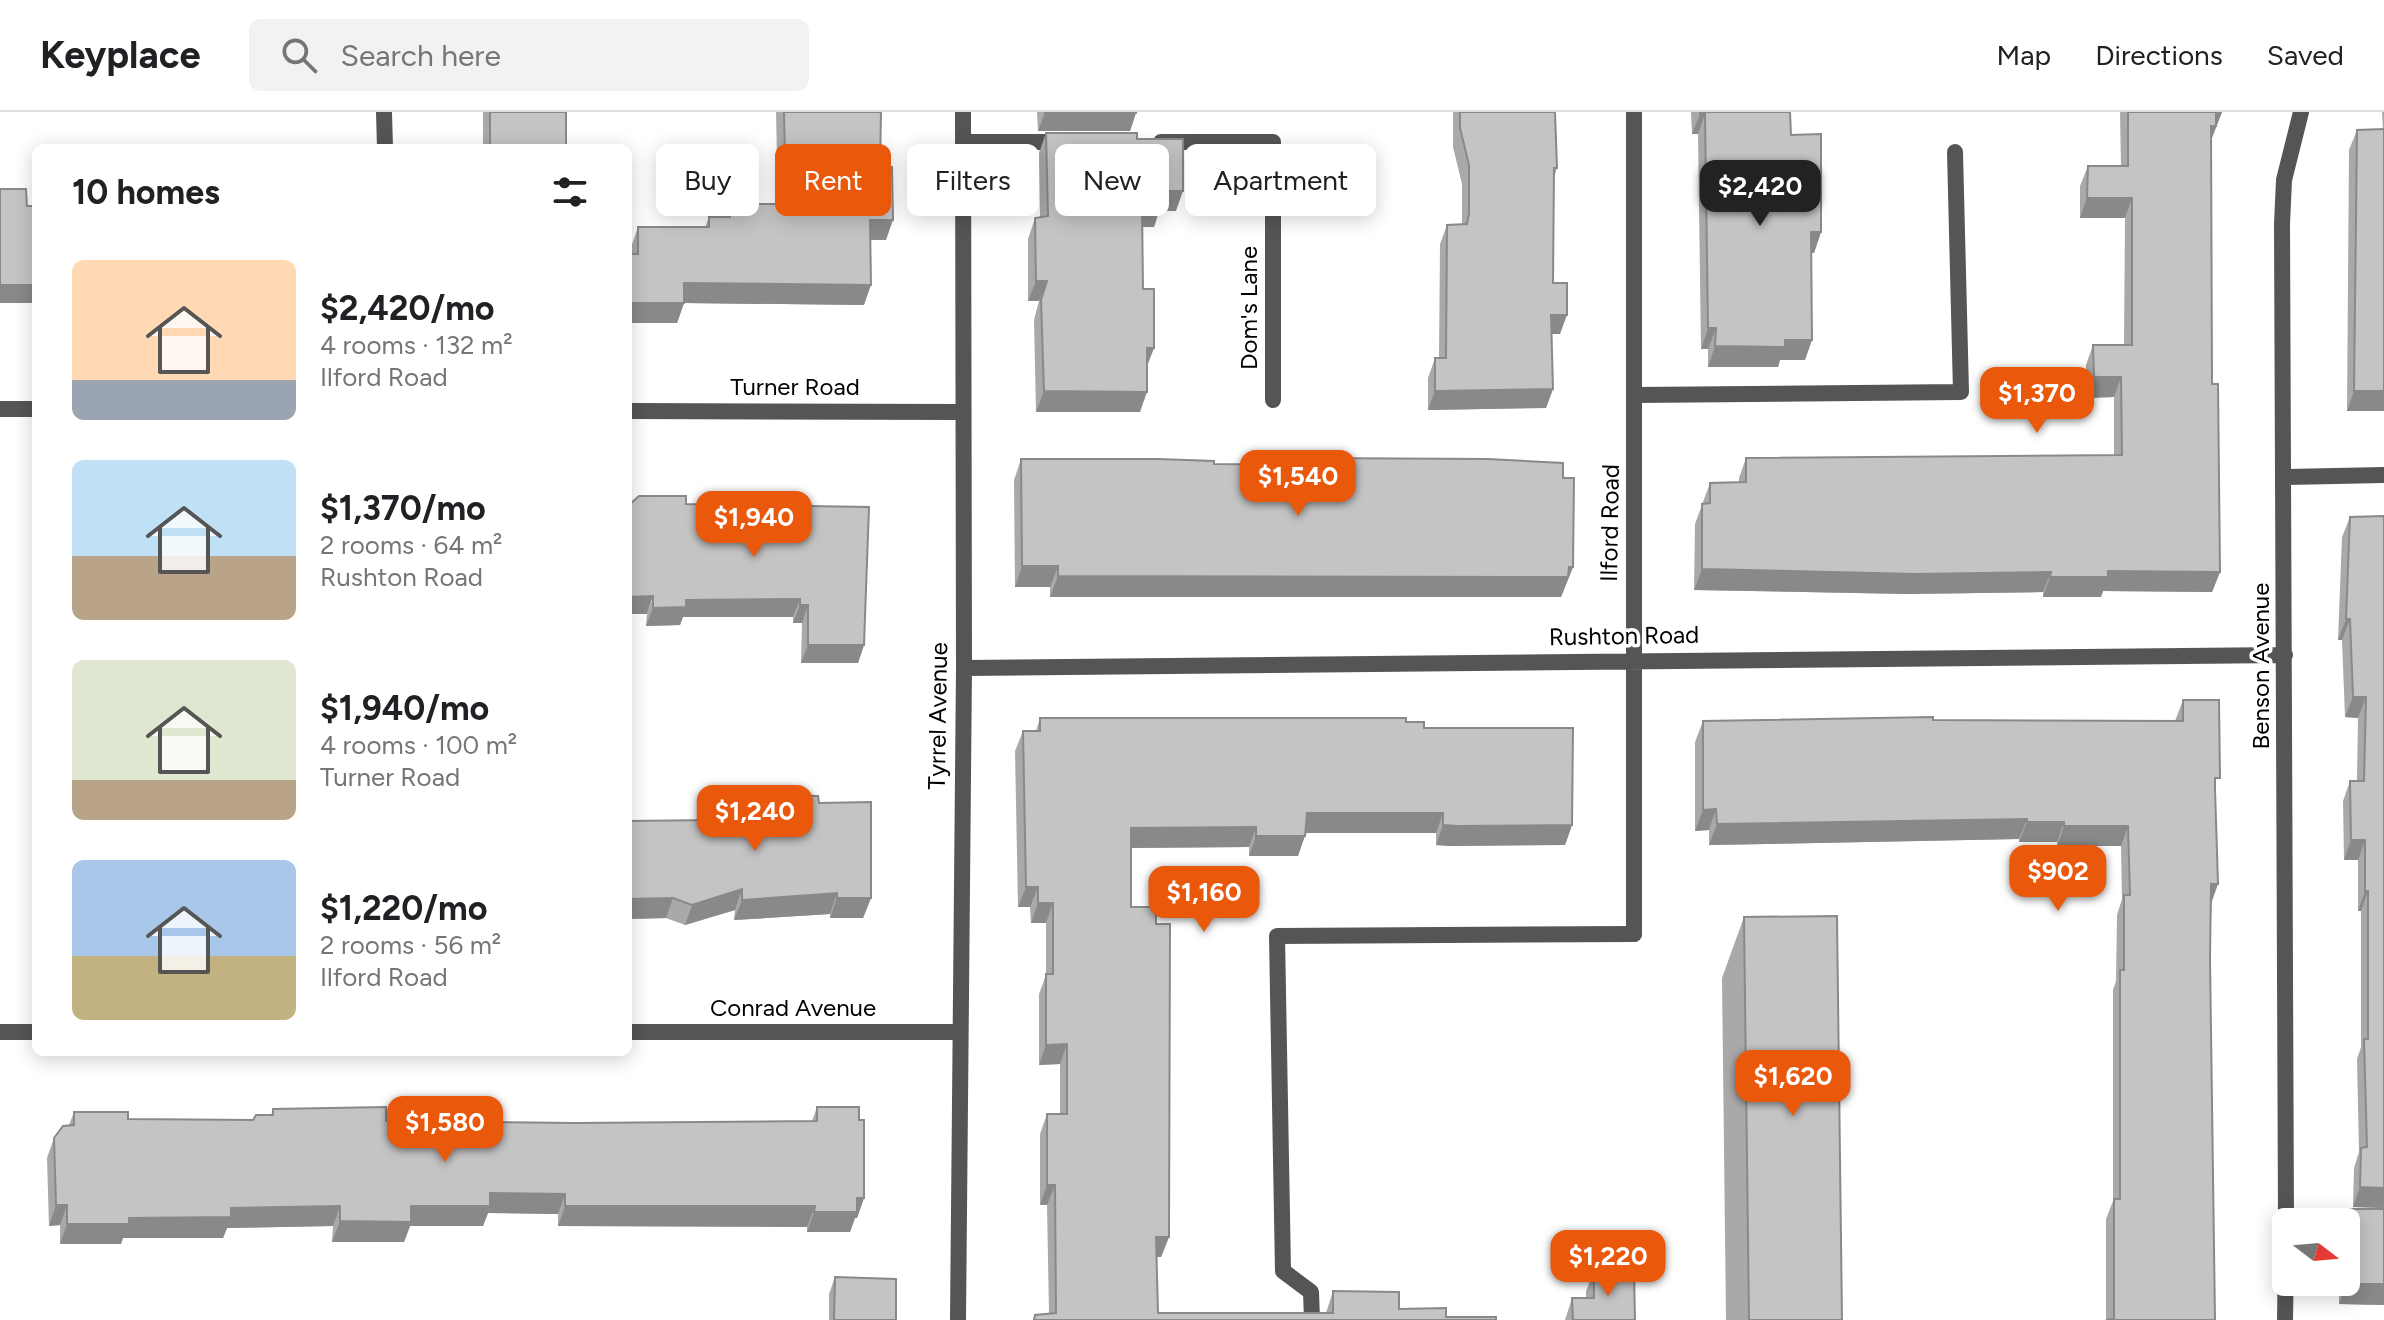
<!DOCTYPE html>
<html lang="en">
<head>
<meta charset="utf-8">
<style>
	:root { --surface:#fff; --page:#f2f2f2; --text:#202124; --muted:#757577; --line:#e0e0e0; --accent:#ea580c }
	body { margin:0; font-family:Figtree,sans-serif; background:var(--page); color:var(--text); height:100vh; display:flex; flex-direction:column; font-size:30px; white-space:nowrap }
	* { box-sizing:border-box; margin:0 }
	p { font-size:26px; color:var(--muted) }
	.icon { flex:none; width:44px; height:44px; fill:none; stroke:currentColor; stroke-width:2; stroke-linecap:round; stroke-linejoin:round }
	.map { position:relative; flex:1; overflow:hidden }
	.sheet { position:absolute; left:32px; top:32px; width:600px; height:912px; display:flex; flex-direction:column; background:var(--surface); border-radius:12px; box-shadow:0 4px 20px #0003 }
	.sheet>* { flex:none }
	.banner { position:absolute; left:656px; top:32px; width:760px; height:72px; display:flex; gap:16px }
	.needle { width:52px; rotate:106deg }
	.buttons { position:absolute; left:2272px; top:1096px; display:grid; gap:16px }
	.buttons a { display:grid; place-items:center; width:88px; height:88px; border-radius:12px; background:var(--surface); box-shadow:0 4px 20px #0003; font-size:40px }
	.price { position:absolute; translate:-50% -68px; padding:0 18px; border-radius:16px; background:var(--accent); color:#fff; font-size:26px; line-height:52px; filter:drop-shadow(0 2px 4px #0008) }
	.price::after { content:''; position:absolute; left:50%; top:48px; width:24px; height:18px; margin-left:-12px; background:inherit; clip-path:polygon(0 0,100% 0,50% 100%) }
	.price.selected { background:#222; color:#fff }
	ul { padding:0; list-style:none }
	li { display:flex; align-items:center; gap:24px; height:200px; padding:0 40px }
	li span { display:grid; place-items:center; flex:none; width:224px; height:160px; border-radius:12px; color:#555 }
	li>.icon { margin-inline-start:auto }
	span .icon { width:96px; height:96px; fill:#fffc; stroke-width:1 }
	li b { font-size:34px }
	h2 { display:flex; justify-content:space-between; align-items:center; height:96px; padding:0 40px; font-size:34px }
	.pill { padding:0 28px; border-radius:12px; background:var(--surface); box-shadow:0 4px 20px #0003; font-size:28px; line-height:72px }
	.pill.selected { background:var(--accent); color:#fff }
	header { display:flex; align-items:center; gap:48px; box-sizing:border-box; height:112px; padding:0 40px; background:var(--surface); border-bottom:2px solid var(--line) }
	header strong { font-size:38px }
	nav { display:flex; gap:44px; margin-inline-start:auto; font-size:28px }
	.search { width:560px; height:72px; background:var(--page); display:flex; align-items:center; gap:20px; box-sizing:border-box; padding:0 28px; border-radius:12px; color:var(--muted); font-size:30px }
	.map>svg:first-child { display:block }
</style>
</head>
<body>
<header>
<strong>Keyplace</strong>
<div class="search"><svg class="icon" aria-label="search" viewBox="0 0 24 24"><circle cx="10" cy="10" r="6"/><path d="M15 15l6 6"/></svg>Search here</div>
<nav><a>Map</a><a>Directions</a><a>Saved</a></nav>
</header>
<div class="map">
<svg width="2384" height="1208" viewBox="0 0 2384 1208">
	<rect width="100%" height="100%" fill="#fff"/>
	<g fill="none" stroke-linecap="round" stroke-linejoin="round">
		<path stroke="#555" stroke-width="16" d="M963,30H1061
			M1161,30H1273V288
			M1635,283L1961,280L1955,40
			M2286,1105L2384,1107
			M1312,1208L1311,1180L1283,1159L1277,824L1634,822"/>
		<path stroke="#555" stroke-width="16" d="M384,0L385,36
			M1634,0V822
			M0,297H36
			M628,299L961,300
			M2285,365L2384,363
			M964,556L2285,543
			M0,920H36
			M628,920H958
			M2286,1110L2282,112L2284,68L2301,0
			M958,1208L964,556L963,0
			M2285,1208L2286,1141"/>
	</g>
	<path fill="#a9a9a9" d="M483,0H566V36H483Z
		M776,0H881L880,55L886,128H870L864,193L684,191L677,211H628V142H631V135L638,115H705L709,105H726L730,92H778Z
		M1037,0H1136L1130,19H1038Z
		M1453,0H1555L1557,56L1554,66L1553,171L1560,222H1552L1553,277L1546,296L1428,298V266L1435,246H1439L1440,132L1447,113L1462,112V72L1453,35Z
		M1691,0H1790L1791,23L1821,120L1814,141H1811L1805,248H1780L1778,255H1708V237H1701L1698,22H1692Z
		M2120,0H2222L2211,26L2212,272L2220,460L2212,480L2103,479L2101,485H2043V480L1908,482L1694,478L1695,412L1710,371L1739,370V366L1746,346L2114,343V285L2086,286V253L2093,233H2124L2125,106H2080V74L2088,54H2121Z
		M2382,0H2384V299H2347L2349,38L2357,18L2383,17Z
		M1046,21L1137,27L1176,99H1159L1154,115H1142L1143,177L1154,236L1147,254L1140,300H1036L1034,208L1039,189H1028V127L1035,106L1040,105L1039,41Z
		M1307,346L1563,366L1573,455L1561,485H1050V475H1015L1014,368L1021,347L1214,352L1304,353Z
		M686,392L864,533L858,551H801L802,511H793V505H683L680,513L646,514L647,502Z
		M2384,404V1096L2353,1095L2354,1056L2359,1040L2357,947L2361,935V799H2358V748H2344L2343,689L2350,669H2357L2358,606L2345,605L2342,528H2338L2342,425L2350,405Z
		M2183,588L2215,678L2210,846L2215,1208H2106V1107L2113,1089V878L2116,869L2117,803L2122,787L2121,734H2057V730H2019V727L1709,733V718L1695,719V630L1703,609H2175Z
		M1040,606L1406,610L1424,616L1572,713L1565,733L1450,734L1436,733V721H1305L1298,744H1249V735L1131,736V795L1156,812L1169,1125L1161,1145H1156L1158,1201H1326L1333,1179L1399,1197L1446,1205L1496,1208H1033L1035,1203L1049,1201L1047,1093H1040V1022L1047,1002H1060V952L1039,953V882L1046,863V811H1031L1030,795H1018L1015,639L1023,619H1036Z
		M763,683L819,691L871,786L863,806H830V802L734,808L735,798L685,813L666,806L628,807V709L712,708L714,702H756Z
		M1744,805L1842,1208H1726L1722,866Z
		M817,995L859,1008L864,1086L857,1106H855L850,1120H807V1115L558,1114V1102L488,1101L483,1114H410L404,1130H332L333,1114L227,1116L223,1126H123L121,1132H60V1113L49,1114L47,1046L54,1026L69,1013L74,1000L128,1007L253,1008L271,1003L273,997L386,1009L575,1011L812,1009Z
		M2346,1097H2384V1193L2339,1192V1170H2346V1110H2341Z
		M1594,1159L1635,1208H1565L1572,1186H1586V1179Z
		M835,1165L896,1208H829V1182Z"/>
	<path fill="#898989" d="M2214,0H2222L2209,34Z
		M1045,1H1136L1130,19H1038Z
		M1700,2H1705L1698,22H1692Z
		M1160,79H1183L1176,99H1159L1154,115H1135L1142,94Z
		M2087,86H2132L2125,106H2080Z
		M870,108H893L886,128H863Z
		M1811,120H1821L1814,141H1804Z
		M1036,169H1047L1039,189H1028Z
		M684,171L871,173L864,193L684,191L677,211H628V191Z
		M0,173H36V191H0Z
		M1551,203H1567L1560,222H1544Z
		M1708,216H1716L1708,237H1701Z
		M1785,228H1812L1805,248H1780L1778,255H1708L1715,234Z
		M1147,236H1154L1146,256Z
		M2094,265H2121L2114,285L2086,286Z
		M1553,277L1546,296L1428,298L1435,279Z
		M1044,279L1147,280L1140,300H1036Z
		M2354,279H2384V299H2347Z
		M1022,454H1058L1050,475H1015Z
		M1573,455L1561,485H1050L1058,464Z
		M1702,457L2051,460L2043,480L1908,482L1694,478Z
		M2108,459L2220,460L2212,480L2103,479L2101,485H2043L2050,465Z
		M653,484L647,502H628V485Z
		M800,487L793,505H683L680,513L646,514L653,496L686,488Z
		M800,493H808L802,511H793Z
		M2346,507H2350L2342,528H2338Z
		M808,533H864L858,551H801Z
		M2353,585H2366L2358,606L2345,605Z
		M1716,697L1709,718L1695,719L1703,698Z
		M1307,701H1443L1436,721H1299Z
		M2027,707L2019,727L1709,733L1717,712Z
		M2027,710H2064L2057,730H2019Z
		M1443,713H1572L1565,733L1450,734L1436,733Z
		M2064,714H2128L2121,734H2057Z
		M1256,715L1249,735L1124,736L1131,716Z
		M1256,724H1305L1298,744H1249Z
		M2351,728H2365L2358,748H2344Z
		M2211,772H2218L2211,792Z
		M1026,775H1038L1030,795H1018Z
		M742,777L735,798L685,813L692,793Z
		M2365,779H2368L2361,799H2358Z
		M837,781L830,802L734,808L742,788Z
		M673,786L666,806L628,807V787Z
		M837,786H871L863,806H830Z
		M1038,791H1053L1046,811H1031Z
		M1067,932L1060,952L1039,953L1046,933Z
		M1047,1073H1055L1047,1093H1040Z
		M2360,1075L2384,1076V1096L2353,1095Z
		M490,1081L565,1082L558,1102L488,1101L483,1114H410L404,1130H332L340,1109L411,1094Z
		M857,1086H864L857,1106H855L850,1120H807L814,1100Z
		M56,1093H67L60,1113L49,1114Z
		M340,1094L333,1114L227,1116L223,1126H123L121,1132H60L67,1112L231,1096Z
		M565,1094H815L807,1115L558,1114Z
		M1156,1125H1169L1161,1145H1148Z
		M2346,1172H2384V1193L2339,1192Z"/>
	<path fill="#c4c4c4" stroke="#898989" stroke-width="2" d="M490,0H566V36H490Z
		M784,0H881L880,55H892L893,108H870L871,173L684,171V191H628V142H638V115H709V105H730V92H786Z
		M1045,0H1136V1H1045Z
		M1460,0H1555L1557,56H1554L1553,171H1567V203H1551L1553,277L1435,279V246H1446L1447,113L1467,112L1469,102V53L1460,16Z
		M1700,0H1790L1791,23L1821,22V120H1811L1812,228H1785V235L1715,234L1716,216H1708L1705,2H1700Z
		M2128,0H2216V14H2211L2212,272H2218L2220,460L2108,459V465H2050L2051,460L1915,462L1702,457V392L1710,391V371L1746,370V346L2122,343L2121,265H2094L2093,233H2132V86H2087L2088,54H2128Z
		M2384,17V279H2354L2357,18Z
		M1046,21H1137V27H1183V79H1160L1161,94H1142L1143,177H1154V236H1147V280L1044,279L1041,188L1047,169H1036L1035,106L1048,104Z
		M0,77H26L27,94H36V173H0Z
		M1307,346L1488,347L1563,351V366H1574L1573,455H1569L1568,465L1058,464V454H1022L1021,347H1158L1214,349V352L1307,353Z
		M639,384H686V392L869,395L864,533H808V493H800V487L686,488V495L653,496V484L628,485V391H631Z
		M2384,404V1076L2360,1075L2361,1036L2367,1035L2364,927H2368V779H2365V728H2351L2350,669H2364L2366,585H2353L2350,507H2346L2350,405Z
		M2183,588H2219L2220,666H2215V677L2218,772H2211L2210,846L2215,1208H2106L2114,1207V1087H2120V858H2124V783H2130L2128,714H2064V710H2027V707L1717,712L1716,697L1703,698V609L1933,605V608L2183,609Z
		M1040,606H1406V610H1424V616H1573L1572,713L1457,714L1443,713V701H1307L1305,724H1256V715L1131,716V795H1156V812H1170L1169,1125H1156L1158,1201H1333V1179L1399,1180V1197L1446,1196V1205H1496V1208H1034L1035,1203L1056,1201L1055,1073H1047V1002H1067V932L1046,933V862H1053V791H1038V775H1026L1023,619H1040Z
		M763,683L818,684L819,691L871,690V786H837V781L742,788V777L692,793L673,786L628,787V709L714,708V702L763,703Z
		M1837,804L1842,1208H1749L1744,805Z
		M386,995V1009L575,1011L817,1009V995H859V1008H864V1086H857V1100H814L815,1094H565V1082L490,1081V1094H411V1110L340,1109V1094L231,1096V1105L129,1106V1112H67V1093H56L54,1026L63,1014L74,1013V1000H128V1007L253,1008L256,1003H273V997Z
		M2346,1097H2384V1172H2346Z
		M1634,1158L1635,1208H1573L1572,1186H1594V1159Z
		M835,1165L896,1167V1208H834Z"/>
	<g text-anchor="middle" stroke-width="7" stroke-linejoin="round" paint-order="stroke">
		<g font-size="24" fill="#000" stroke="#fff">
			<text transform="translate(1249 196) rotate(-90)" y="8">Dom's Lane</text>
			<text x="795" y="283">Turner Road</text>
			<text transform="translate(1610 411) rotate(-89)" y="8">Ilford Road</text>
			<text transform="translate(1624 524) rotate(-1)" y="8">Rushton Road</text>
			<text transform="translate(2261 554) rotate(-90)" y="8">Benson Avenue</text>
			<text transform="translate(938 604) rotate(-89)" y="8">Tyrrel Avenue</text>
			<text x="793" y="904">Conrad Avenue</text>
		</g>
	</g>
</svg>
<div class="buttons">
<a><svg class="needle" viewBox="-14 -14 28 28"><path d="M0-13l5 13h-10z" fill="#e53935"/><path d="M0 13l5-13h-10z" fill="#757577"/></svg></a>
</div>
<b class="price selected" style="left:1760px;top:116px">$2,420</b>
<b class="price" style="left:2037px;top:323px">$1,370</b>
<b class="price" style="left:1298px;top:406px">$1,540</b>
<b class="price" style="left:754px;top:447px">$1,940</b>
<b class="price" style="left:755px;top:741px">$1,240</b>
<b class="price" style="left:2058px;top:801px">$902</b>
<b class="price" style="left:1204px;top:822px">$1,160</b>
<b class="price" style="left:1793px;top:1006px">$1,620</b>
<b class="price" style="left:445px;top:1052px">$1,580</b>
<b class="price" style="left:1608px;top:1186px">$1,220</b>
<div class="banner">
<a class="pill">Buy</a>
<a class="pill selected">Rent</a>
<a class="pill">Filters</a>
<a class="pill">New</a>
<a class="pill">Apartment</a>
</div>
<section class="sheet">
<h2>10 homes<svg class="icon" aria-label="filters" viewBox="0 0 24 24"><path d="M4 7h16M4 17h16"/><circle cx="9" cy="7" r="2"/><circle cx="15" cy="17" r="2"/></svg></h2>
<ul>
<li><span style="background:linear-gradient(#ffd9b3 75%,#9aa5b1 0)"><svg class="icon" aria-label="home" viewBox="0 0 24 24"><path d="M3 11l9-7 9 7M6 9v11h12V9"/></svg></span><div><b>$2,420/mo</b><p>4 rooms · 132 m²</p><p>Ilford Road</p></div></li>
<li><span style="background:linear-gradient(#bfe0f5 60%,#b9a48a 0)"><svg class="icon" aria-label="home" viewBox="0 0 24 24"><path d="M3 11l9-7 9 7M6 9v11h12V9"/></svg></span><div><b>$1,370/mo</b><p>2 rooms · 64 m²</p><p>Rushton Road</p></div></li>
<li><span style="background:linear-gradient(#dfe7d0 75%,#b9a48a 0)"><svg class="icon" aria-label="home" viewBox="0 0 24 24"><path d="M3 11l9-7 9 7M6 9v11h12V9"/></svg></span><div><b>$1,940/mo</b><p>4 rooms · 100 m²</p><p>Turner Road</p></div></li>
<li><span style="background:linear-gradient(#a9c7e8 60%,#c2b280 0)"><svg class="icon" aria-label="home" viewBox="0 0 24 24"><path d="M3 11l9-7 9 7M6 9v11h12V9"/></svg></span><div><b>$1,220/mo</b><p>2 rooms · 56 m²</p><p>Ilford Road</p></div></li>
</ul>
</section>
</div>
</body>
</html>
